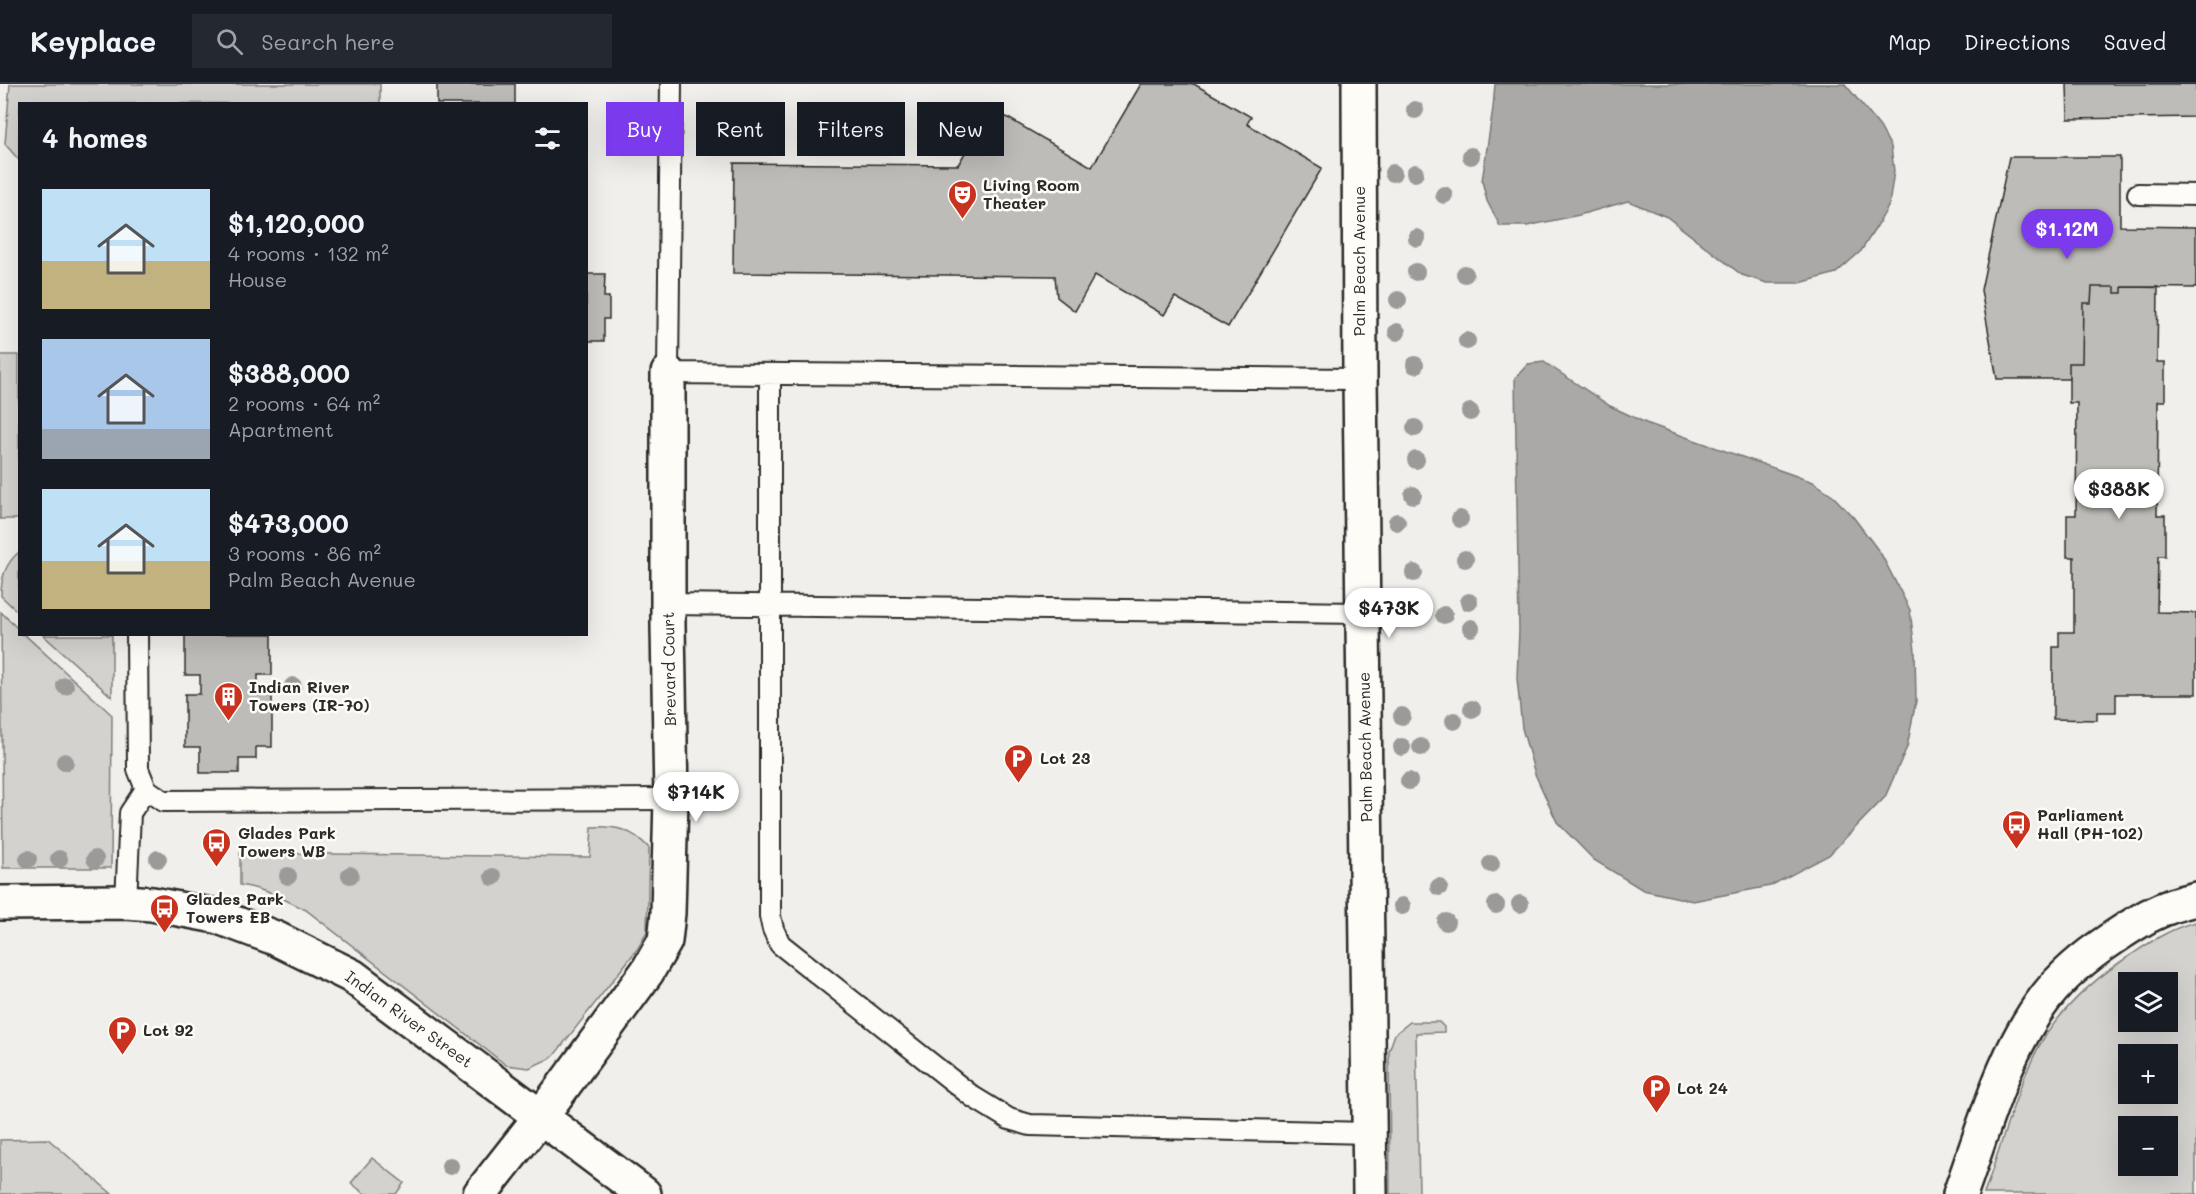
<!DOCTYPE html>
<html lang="en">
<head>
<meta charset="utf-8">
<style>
	:root { --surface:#171b24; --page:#242831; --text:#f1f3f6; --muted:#9ea1a6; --line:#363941; --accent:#7c3aed }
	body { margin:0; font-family:Mali,sans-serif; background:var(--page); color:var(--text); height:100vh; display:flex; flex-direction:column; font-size:22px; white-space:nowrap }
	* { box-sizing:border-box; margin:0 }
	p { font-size:20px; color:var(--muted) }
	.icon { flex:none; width:33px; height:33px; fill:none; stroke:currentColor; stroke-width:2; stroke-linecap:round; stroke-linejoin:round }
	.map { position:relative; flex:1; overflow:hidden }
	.drawer { position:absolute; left:18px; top:18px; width:570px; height:534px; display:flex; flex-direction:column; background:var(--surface); border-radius:0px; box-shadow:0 6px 24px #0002 }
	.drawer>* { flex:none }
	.hud { position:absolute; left:606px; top:18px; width:570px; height:54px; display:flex; gap:12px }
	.tools { position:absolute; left:2118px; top:888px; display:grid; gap:12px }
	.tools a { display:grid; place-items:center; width:60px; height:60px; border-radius:0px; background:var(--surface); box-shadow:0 6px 24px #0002; font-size:30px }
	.price { position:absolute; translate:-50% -51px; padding:0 14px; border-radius:21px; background:#fff; color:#222; font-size:20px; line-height:39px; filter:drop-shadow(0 2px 3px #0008) }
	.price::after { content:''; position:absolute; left:50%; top:36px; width:18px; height:14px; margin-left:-9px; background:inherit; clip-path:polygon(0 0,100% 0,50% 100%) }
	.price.current { background:var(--accent); color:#fff }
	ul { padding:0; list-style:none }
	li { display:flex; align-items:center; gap:18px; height:150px; padding:0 24px }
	li span { display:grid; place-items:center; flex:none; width:168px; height:120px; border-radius:0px; color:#555 }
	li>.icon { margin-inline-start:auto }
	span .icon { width:72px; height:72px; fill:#fffc; stroke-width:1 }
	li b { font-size:26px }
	h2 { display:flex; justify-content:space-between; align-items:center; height:72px; padding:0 24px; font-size:26px }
	.pill { padding:0 21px; border-radius:0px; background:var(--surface); box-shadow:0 6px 24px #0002; font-size:21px; line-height:54px }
	.pill.current { background:var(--accent); color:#fff }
	header { display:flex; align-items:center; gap:36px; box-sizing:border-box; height:84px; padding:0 30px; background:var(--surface); border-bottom:2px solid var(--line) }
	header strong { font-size:28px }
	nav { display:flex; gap:33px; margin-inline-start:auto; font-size:21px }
	.search { width:420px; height:54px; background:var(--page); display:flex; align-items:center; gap:15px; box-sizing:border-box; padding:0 21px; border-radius:0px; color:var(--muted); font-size:22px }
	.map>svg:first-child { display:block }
</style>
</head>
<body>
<header>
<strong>Keyplace</strong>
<div class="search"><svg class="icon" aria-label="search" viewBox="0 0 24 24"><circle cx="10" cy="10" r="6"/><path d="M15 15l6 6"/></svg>Search here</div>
<nav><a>Map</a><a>Directions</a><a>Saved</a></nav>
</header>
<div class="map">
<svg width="2196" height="1110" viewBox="0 0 2196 1110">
	<rect width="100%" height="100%" fill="#f0efeb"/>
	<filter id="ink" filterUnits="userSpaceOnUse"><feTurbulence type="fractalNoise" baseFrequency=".0167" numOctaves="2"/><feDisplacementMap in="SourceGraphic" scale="12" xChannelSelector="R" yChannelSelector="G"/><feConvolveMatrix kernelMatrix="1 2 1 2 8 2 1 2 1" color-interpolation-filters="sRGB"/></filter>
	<g filter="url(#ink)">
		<path fill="#d3d2cf" stroke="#7f7e7d" stroke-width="1.5" fill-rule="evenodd" d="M10,0H380V19L20,20L19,76L5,60Z
			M0,271H19V435H0Z
			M19,468V529L1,512C1,494 5,480 19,468Z
			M1,528L19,546L20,550L25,551L112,631L111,784H3Z
			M43,551H112V613Z
			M592,743C616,742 632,745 649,764L647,848L638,864L553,973L529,984L506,981L306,826C284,815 265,805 240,801V769L590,773Z
			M2196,838V1110H1984C2001,1063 2019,993 2045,952C2067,920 2098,892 2131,871C2150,858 2173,843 2196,838ZM2128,898H2168V938H2128ZM2128,970H2168V1010H2128ZM2128,1042H2168V1082H2128Z
			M1410,938H1439L1444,943V948L1416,949L1419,1110H1390L1389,967L1395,950Z
			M48,1055L112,1110H0V1056Z
			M372,1074L404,1099L396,1110H365L351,1099Z"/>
		<path fill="#aaa9a7" stroke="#777775" stroke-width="1.5" d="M1495,0H1845L1880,43L1891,63L1894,87L1889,121L1877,142L1861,167L1836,189L1800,199H1767L1742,191L1667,133L1628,117L1579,131L1527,142H1500L1487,117L1482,97L1493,24Z
			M1544,278L1610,322L1646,339L1813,398L1831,410L1854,434L1881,470L1910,526L1915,567L1916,617L1907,663L1885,713L1829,771L1770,802L1693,817L1643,806L1594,776L1557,738L1535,690L1522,644L1517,594L1519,546L1515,294L1528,280Z"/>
		<path fill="#bdbcb8" stroke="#2b2b2b" stroke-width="1.5" d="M437,0H515V20H437Z
			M1141,0H1194L1251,33L1247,40L1322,84L1228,243L1175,213L1164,231L1095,191L1075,227L1057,213L1055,192L733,189L734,79L958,81L991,24L1092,83Z
			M2067,0H2196V33L2068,35Z
			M2009,73H2120V142L2196,143V204L2122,203V209H2115V203H2092L2091,219H2083L2082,279H2069V295H1997L1981,206Z
			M586,190H605L604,213H609V235H604V257H586Z
			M2092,203H2115V209H2122V203H2158L2157,278H2165V317H2158L2157,431H2165V472H2158L2157,528L2196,529V610H2116V628H2097V636L2053,635V563H2059V548H2074V473H2067V431H2076L2077,319H2069V279H2082L2083,219H2091Z
			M185,550H272V591H258V611H272V663H256V675H239V689H200V663H185V610H200V591H185Z"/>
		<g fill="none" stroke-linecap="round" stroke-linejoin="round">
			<defs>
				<path id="lane" d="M671,0L668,289L1360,295
					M2138,110L2196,111
					M770,290V832L773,845L780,860L973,1013L1009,1035L1030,1041L1369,1049
					M668,520L1363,529
					M137,550L138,685L146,705L163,717L671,715
					M126,818L130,729L146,705"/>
				<path id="street" d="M1359,0L1360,295L1370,1110
					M0,819L126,818L152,820L216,832L275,854L352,892L644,1110
					M480,1110L542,1031L647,888L665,857L668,829L671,715L668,542V289
					M1960,1110C1984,1045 2003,969 2046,913C2064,890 2086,872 2110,856C2141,835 2160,823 2196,815"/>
			</defs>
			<use href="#lane" stroke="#2b2b2b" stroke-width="24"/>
			<use href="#street" stroke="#2b2b2b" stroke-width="38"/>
			<use href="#lane" stroke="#fdfcf7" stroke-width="20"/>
			<use href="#street" stroke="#fdfcf7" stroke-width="33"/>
		</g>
		<g fill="#9b9a98">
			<circle cx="1415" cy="26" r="9"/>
			<circle cx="1471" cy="72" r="9"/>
			<circle cx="1393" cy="89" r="9"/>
			<circle cx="1415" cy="89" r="9"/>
			<circle cx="1444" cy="111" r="9"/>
			<circle cx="1417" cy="154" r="9"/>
			<circle cx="1416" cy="188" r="9"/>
			<circle cx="1465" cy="190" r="9"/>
			<circle cx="1398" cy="216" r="9"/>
			<circle cx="1397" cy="248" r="9"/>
			<circle cx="1467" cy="257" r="9"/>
			<circle cx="1415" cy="281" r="9"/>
			<circle cx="1470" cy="328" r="9"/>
			<circle cx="1415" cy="344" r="9"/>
			<circle cx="1416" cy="376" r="9"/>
			<circle cx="1413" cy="411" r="9"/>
			<circle cx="1460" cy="435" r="9"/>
			<circle cx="1397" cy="438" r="9"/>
			<circle cx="1465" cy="475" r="9"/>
			<circle cx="1414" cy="489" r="9"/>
			<circle cx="1469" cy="518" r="9"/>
			<circle cx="1444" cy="531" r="9"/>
			<circle cx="1471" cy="544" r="9"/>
			<circle cx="65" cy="602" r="9"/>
			<circle cx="293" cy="602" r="9"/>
			<circle cx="1472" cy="625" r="9"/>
			<circle cx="1402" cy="632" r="9"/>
			<circle cx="1454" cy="637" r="9"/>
			<circle cx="1402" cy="663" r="9"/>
			<circle cx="1421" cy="663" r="9"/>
			<circle cx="65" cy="678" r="9"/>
			<circle cx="1409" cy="697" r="9"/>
			<circle cx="28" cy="775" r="9"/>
			<circle cx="59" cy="775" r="9"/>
			<circle cx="95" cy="775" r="9"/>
			<circle cx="158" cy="775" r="9"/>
			<circle cx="1491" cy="780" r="9"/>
			<circle cx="350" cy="791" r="9"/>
			<circle cx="288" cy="792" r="9"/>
			<circle cx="493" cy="793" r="9"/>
			<circle cx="1439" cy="803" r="9"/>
			<circle cx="1520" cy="820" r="9"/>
			<circle cx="1496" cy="821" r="9"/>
			<circle cx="1402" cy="822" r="9"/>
			<circle cx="1446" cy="838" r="9"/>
			<circle cx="450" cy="1082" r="9"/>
		</g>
	</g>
	<defs>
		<symbol id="theatre-pin" viewBox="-11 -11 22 30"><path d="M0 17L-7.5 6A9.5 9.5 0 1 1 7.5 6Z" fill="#c8321e" stroke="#fdfcf7"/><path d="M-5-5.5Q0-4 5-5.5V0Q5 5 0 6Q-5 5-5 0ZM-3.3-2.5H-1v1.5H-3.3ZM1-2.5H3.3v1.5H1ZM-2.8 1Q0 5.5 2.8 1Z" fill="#fff"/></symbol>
		<symbol id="building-pin" viewBox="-11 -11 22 30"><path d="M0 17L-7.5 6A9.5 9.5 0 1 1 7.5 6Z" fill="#c8321e" stroke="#fdfcf7"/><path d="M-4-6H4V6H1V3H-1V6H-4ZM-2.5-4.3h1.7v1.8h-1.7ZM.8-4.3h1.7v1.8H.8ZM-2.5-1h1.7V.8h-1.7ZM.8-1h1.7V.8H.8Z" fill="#fff"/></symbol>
		<symbol id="parking-pin" viewBox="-11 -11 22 30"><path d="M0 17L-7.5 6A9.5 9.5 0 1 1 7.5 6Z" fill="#c8321e" stroke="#fdfcf7"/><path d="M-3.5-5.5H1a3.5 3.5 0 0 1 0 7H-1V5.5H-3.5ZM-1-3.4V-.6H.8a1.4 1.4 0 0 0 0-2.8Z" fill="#fff"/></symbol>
		<symbol id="bus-pin" viewBox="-11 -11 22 30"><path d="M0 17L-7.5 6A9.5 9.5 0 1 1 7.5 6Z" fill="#c8321e" stroke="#fdfcf7"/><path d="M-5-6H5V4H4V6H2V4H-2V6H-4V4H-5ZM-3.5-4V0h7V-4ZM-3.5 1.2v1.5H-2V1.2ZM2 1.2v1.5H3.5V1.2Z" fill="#fff"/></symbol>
	</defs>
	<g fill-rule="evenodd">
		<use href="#theatre-pin" x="946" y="94" width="33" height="45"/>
		<use href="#building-pin" x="212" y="596" width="33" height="45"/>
		<use href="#parking-pin" x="1002" y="658" width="33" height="45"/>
		<use href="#bus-pin" x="2000" y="724" width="33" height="45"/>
		<use href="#bus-pin" x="200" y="742" width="33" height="45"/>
		<use href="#bus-pin" x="148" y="808" width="33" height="45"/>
		<use href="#parking-pin" x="106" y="930" width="33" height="45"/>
		<use href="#parking-pin" x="1640" y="988" width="33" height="45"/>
	</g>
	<g text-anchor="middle" stroke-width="5" stroke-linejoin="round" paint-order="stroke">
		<g font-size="16" font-weight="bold" fill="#2b2b2b" stroke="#fdfcf7" text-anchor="start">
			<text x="983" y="107">Living Room<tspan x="983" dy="18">Theater</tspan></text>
			<text x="249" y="609">Indian River<tspan x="249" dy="18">Towers (IR-70)</tspan></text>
			<text x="1040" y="680">Lot 23</text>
			<text x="2037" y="737">Parliament<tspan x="2037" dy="18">Hall (PH-102)</tspan></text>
			<text x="238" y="755">Glades Park<tspan x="238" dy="18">Towers WB</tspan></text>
			<text x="186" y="821">Glades Park<tspan x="186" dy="18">Towers EB</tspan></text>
			<text x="143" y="952">Lot 92</text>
			<text x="1677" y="1010">Lot 24</text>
		</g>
		<g font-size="16" fill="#2b2b2b" stroke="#fdfcf7">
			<text transform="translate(1359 177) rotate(-90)" y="6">Palm Beach Avenue</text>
			<text transform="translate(669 585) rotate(-91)" y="6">Brevard Court</text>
			<text transform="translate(1365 663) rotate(-91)" y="6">Palm Beach Avenue</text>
			<text transform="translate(409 935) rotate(36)" y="6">Indian River Street</text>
		</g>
	</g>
</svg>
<div class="tools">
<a><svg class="icon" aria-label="layers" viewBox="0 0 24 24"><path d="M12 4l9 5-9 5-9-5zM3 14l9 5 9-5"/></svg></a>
<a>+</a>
<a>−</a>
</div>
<b class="price current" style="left:2067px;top:176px">$1.12M</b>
<b class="price" style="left:2119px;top:436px">$388K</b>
<b class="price" style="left:1389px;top:555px">$473K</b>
<b class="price" style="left:696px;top:739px">$714K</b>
<div class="hud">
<a class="pill current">Buy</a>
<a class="pill">Rent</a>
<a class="pill">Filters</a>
<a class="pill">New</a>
</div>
<section class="drawer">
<h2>4 homes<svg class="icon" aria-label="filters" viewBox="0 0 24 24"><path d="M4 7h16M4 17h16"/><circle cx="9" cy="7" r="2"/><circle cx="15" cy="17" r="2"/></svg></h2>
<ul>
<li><span style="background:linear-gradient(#bfe0f5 60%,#c2b280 0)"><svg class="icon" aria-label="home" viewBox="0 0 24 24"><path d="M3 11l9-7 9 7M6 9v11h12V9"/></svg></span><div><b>$1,120,000</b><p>4 rooms · 132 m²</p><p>House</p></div></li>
<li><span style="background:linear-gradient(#a9c7e8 75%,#9aa5b1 0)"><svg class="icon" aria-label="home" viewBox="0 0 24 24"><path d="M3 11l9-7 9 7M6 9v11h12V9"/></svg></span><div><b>$388,000</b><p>2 rooms · 64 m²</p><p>Apartment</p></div></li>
<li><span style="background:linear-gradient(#bfe0f5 60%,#c2b280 0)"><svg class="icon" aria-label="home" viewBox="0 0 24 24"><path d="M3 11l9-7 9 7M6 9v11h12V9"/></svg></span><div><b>$473,000</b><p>3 rooms · 86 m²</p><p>Palm Beach Avenue</p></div></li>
</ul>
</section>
</div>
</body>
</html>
